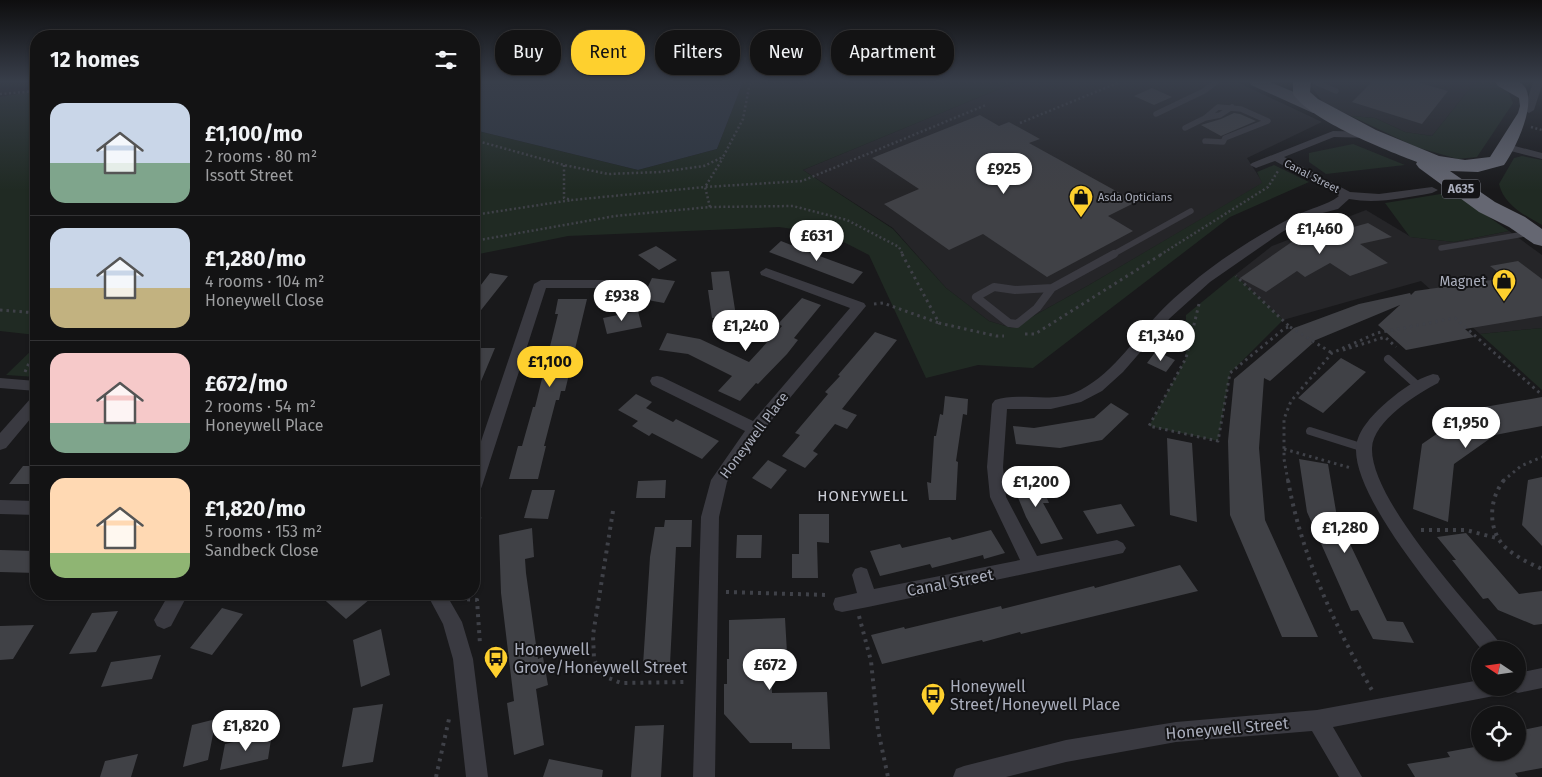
<!DOCTYPE html>
<html lang="en">
<head>
<meta charset="utf-8">
<style>
	:root { --surface:#131314; --page:#202022; --text:#f1f3f6; --muted:#9d9ea0; --line:#323234; --accent:#fed02e }
	body { margin:0; font-family:"Fira Sans",sans-serif; background:var(--page); color:var(--text); height:100vh; display:flex; flex-direction:column; font-size:19px; white-space:nowrap }
	* { box-sizing:border-box; margin:0 }
	p { font-size:16px; color:var(--muted) }
	.icon { flex:none; width:28px; height:28px; fill:none; stroke:currentColor; stroke-width:2; stroke-linecap:round; stroke-linejoin:round }
	.map { position:relative; flex:1; overflow:hidden }
	.details { position:absolute; left:30px; top:30px; width:450px; height:570px; display:flex; flex-direction:column; background:var(--surface); border-radius:20px; box-shadow:0 1px 4px #0004,0 0 0 1px var(--line) }
	.details>* { flex:none }
	.hud { position:absolute; left:495px; top:30px; width:475px; height:45px; display:flex; gap:10px }
	.needle { width:32px; rotate:283deg }
	.fabs { position:absolute; left:1471px; top:641px; display:grid; gap:10px }
	.fabs a { display:grid; place-items:center; width:55px; height:55px; border-radius:50%; background:var(--surface); box-shadow:0 1px 4px #0004,0 0 0 1px var(--line); font-size:25px }
	.price { position:absolute; translate:-50% -42px; padding:0 11px; border-radius:18px; background:#fff; color:#222; font-size:16px; line-height:32px; filter:drop-shadow(0 1px 2px #0008) }
	.price::after { content:''; position:absolute; left:50%; top:30px; width:15px; height:11px; margin-left:-8px; background:inherit; clip-path:polygon(0 0,100% 0,50% 100%) }
	.price.active { background:var(--accent); color:#111 }
	ul { padding:0; list-style:none }
	li { display:flex; align-items:center; gap:15px; height:125px; padding:0 20px }
	li+li { border-top:1px solid var(--line) }
	li span { display:grid; place-items:center; flex:none; width:140px; height:100px; border-radius:15px; color:#555 }
	li>.icon { margin-inline-start:auto }
	span .icon { width:60px; height:60px; fill:#fffc; stroke-width:1 }
	li b { font-size:21px }
	h2 { display:flex; justify-content:space-between; align-items:center; height:60px; padding:0 20px; font-size:21px }
	.tag { padding:0 18px; border-radius:20px; background:var(--surface); box-shadow:0 1px 4px #0004,0 0 0 1px var(--line); font-size:18px; line-height:45px }
	.tag.active { background:var(--accent); color:#111 }
	.map>svg:first-child { display:block }
</style>
</head>
<body>
<div class="map">
<svg width="1542" height="777" viewBox="0 0 1542 777">
	<rect width="100%" height="100%" fill="#19191b"/>
	<path fill="#252528" d="M1016,82H1237L1322,122L1247,158L1263,183L1089,285L1012,328L989,321L946,288L893,228L803,170Z
		M1314,82H1475L1432,136L1405,132L1375,118L1351,116L1324,104L1311,86Z
		M1366,210L1411,237L1454,242L1509,231L1542,255V328L1480,334L1421,281L1283,320L1235,275L1272,246Z"/>
	<path fill="#202a23" d="M743,82H1016L803,170L893,229L946,288L989,321L1012,328L1089,285L1262,183L1257,172L1274,165L1309,182L1230,217L1033,368L978,365L926,378L869,255L828,234L779,227L568,236L474,255V130L638,170L717,149Z
		M1475,82H1492L1507,89L1513,103L1477,157L1458,159L1416,147L1351,116L1375,118L1405,132L1432,136Z
		M36,87V335L0,331V97L22,93Z
		M1353,144L1405,165L1326,174L1309,162V153Z
		M1522,156L1542,160V225C1524,215 1504,205 1499,184L1514,158Z
		M1453,192L1509,231L1454,242L1410,237L1385,203Z
		M1235,275L1283,320L1230,373L1218,441L1149,426L1186,358V315Z
		M1542,328V390L1480,334Z
		M36,346V377L6,375Z"/>
	<path fill="#2e3641" d="M474,82H743L717,149L638,170L474,130Z"/>
	<path fill="#404146" d="M1372,82H1417L1448,91L1422,124L1352,102Z
		M1152,88L1172,97L1154,105L1134,96Z
		M1234,113L1240,114L1256,121L1221,136L1201,125L1221,119Z
		M980,115L999,126L1009,122L1040,139L1029,143L1136,202L1108,216L1133,231L1047,277L983,234L949,250L884,204L919,189L872,158Z
		M1368,223L1392,237L1360,244L1388,263L1350,276L1330,263L1305,277L1297,271L1266,292L1240,278L1306,232L1325,224L1339,231Z
		M781,241L814,254L863,272L853,284L769,252Z
		M656,246L667,253L677,260L659,270L638,255Z
		M1518,261L1542,279V316L1465,329L1474,337L1406,350L1378,325L1400,305L1311,342L1313,343L1270,381L1264,378L1259,448L1265,520L1318,637H1282L1230,515L1228,441L1234,379L1294,328L1359,304L1410,293L1411,295L1415,291L1506,278L1490,266Z
		M729,271L736,316L712,318L708,290H713L711,272Z
		M490,273L508,276L474,319V294Z
		M652,278L675,281L664,303L642,299Z
		M802,298L821,305L794,338L798,340L787,354L758,384L756,383L740,401L718,391L732,376L688,354L659,350L667,333L700,339L749,362L782,326L778,324Z
		M558,299H587L565,391H561L559,400H556L544,446H546L538,479H509L518,446H522L533,407H535L558,314H555Z
		M638,311L642,327L607,334L603,318Z
		M875,332L897,340L842,409L857,415L847,429L835,424L813,451L818,454L805,468L782,456L800,435L795,433L828,394L825,392L840,376L838,375Z
		M474,348H495L474,398Z
		M1156,351L1175,360L1166,372L1147,363Z
		M1341,358L1366,372L1323,413L1298,398Z
		M636,394L652,402L646,408L673,422L676,419L719,441L702,459L652,433L649,436L632,426L638,421L618,410Z
		M945,396L968,399L967,415L963,414L956,461L958,462L956,500H929L927,482L931,483L934,436H936L940,414L943,415Z
		M1542,397V426L1495,435L1454,464L1448,522L1413,509L1422,444L1473,409Z
		M1111,403L1129,414L1102,440L1060,448L1016,444L1013,426L1034,428L1094,418Z
		M1167,438L1192,443L1197,522L1170,515Z
		M1299,459L1328,464L1337,517L1387,621L1403,622L1414,643L1373,639L1358,610L1351,611L1307,512Z
		M768,460L787,470L771,489L752,478Z
		M23,466H36V484H9Z
		M1037,475L1049,503H1043L1063,539L1041,544L1026,517L1010,478Z
		M1542,477V546L1522,525L1528,480Z
		M666,480L665,498H636L638,481Z
		M532,490H555L548,519L524,518Z
		M1121,504L1135,526L1097,534L1083,511Z
		M799,514H829V543L817,542L818,578H792V554H799Z
		M665,520H692L691,547H676L670,664L643,665L650,557L655,527H664Z
		M532,528L534,557L525,559L526,573L538,659L543,657L548,685L536,689L544,745L514,755L507,703L514,701L501,593L499,535Z
		M991,530L1005,553L984,559L983,555L932,568L930,564L880,576L870,551L900,544L902,548L950,537L952,540Z
		M1466,533L1519,594L1542,591V624L1534,625L1498,610L1488,598L1483,599L1452,560H1456L1437,537Z
		M737,535H762L761,558H736Z
		M0,550L36,551V573L0,572Z
		M1180,565L1198,591L1021,634L1020,632L983,642L982,640L882,664L871,635L904,627L905,629L1001,606L1002,609L1094,586L1095,588Z
		M318,594H376L346,619Z
		M222,608L243,614L212,655L190,648Z
		M118,611L96,652L69,654L92,613Z
		M785,618L787,653L775,654V663H771L772,693L827,692L830,749H792V743H750L724,714V684H727V659H729V620Z
		M34,625L13,659L0,660V626Z
		M381,629L390,675L361,687L353,640Z
		M161,655L152,679L101,687L111,662Z
		M383,704L373,762L342,767L353,708Z
		M216,719L208,760L183,767L192,725Z
		M664,725L661,777H631L635,726Z
		M1542,726V768L1515,773L1518,777H1415L1407,764L1450,757L1447,752L1480,746V752H1518V731Z
		M272,733L268,759L220,770L225,744Z
		M138,754L131,777H100L105,761Z
		M549,759L603,770L602,777H543Z"/>
	<g fill="none" stroke-linecap="round" stroke-linejoin="round">
		<path stroke="#3f4148" stroke-width="2.5" stroke-dasharray="2 2.5" stroke-linecap="butt" d="M0,94L36,91
			M1020,123L1120,82
			M1531,127L1542,130
			M474,140L564,165L608,174L660,172L704,166L723,157L743,119L750,82
			M564,165V198L572,200L705,187L802,181L986,105
			M710,207L705,187L723,158
			M474,215L572,200
			M474,241L615,216L710,207L793,206L847,220L899,247L903,255
			M1160,255L1268,187L1278,171"/>
		<path stroke="#3f4148" stroke-width="3" stroke-dasharray="2.5 4" stroke-linecap="butt" d="M902,254L939,323L996,336H1004
			M874,304L883,303L939,323
			M1199,304L1186,358L1149,426L1218,441L1230,373L1285,328L1290,327L1236,276
			M0,310L36,313
			M1290,327L1332,353
			M1025,334H1035L1162,254
			M1343,350L1385,337L1396,347
			M25,372L36,347
			M1284,449L1351,468
			M1288,481L1284,459V419L1291,401L1332,353L1377,333L1455,318L1542,395
			M1503,481L1521,466L1542,457"/>
		<path stroke="#3f4148" stroke-width="4" stroke-dasharray="3 5" stroke-linecap="butt" d="M1288,480C1301,555 1335,626 1373,692
			M1504,480C1489,499 1487,529 1505,547C1516,557 1529,563 1542,569
			M613,511L593,635L594,659L601,675L621,683L687,682
			M474,514L480,515L474,541
			M1421,530H1466L1500,539
			M726,592L828,595
			M462,594L465,599L477,600L480,644
			M859,616L871,661L878,730L888,777
			M436,777L449,719"/>
		<path stroke="#3a3a41" stroke-width="5.5" d="M1315,82L1336,91
			M1156,114L1204,91L1216,82
			M1205,118L1220,115L1232,107
			M1185,128L1205,118L1218,107L1241,109L1268,121L1225,138L1223,142L1205,141
			M1441,248L1531,233
			M1112,255L1191,211"/>
		<path stroke="#3a3a41" stroke-width="8" d="M994,287L1015,290L1052,288L1037,308L1017,324L1009,323L976,297Z
			M1052,288L1114,254
			M1388,359L1418,386
			M1310,431L1364,448"/>
		<path fill="#3a3a41" fill-rule="evenodd" d="M1533,82H1542V85L1534,110L1529,113L1524,110Z
			M1333,131L1372,132L1377,135L1372,138L1334,137L1284,157L1350,192L1379,194L1432,187L1438,190L1432,193C1404,198 1377,204 1349,199L1338,209L1315,215L1282,232L1210,282L1170,318L1123,372L1102,391L1081,402L1051,409H1007L1003,467L1006,497L1037,556L1117,540L1123,543L1126,548L1123,553L868,607L842,612L835,610L833,604L835,598L857,593L852,575L855,569L861,567L867,569L874,589L1020,560L990,497L987,467L992,404L995,400C1020,392 1049,403 1074,393C1110,378 1133,340 1159,313C1171,300 1186,288 1199,277C1225,256 1265,231 1295,216C1310,208 1326,206 1339,196L1275,161L1256,168L1250,165L1252,163Z
			M1507,144L1542,153V159L1503,149L1502,147Z
			M766,268L864,303L866,306L761,433L727,482L719,517L715,777H693L701,517L711,480L745,431L652,385L650,381L652,377L657,376L662,377L753,421L850,308L761,275L760,272Z
			M541,280H618L625,284L618,288H546L482,486L480,491L474,493V462L534,284Z
			M1433,374L1438,375L1440,379L1438,383C1417,394 1373,421 1372,448C1370,499 1467,603 1501,644L1504,650H1482C1448,608 1354,501 1356,448C1357,430 1375,412 1388,401C1401,390 1416,379 1433,374Z
			M0,378L36,381V391L0,388Z
			M36,397V412L6,448L0,450V433L31,398Z
			M0,500L36,501V515L0,514Z
			M169,594H188L171,626L164,629L157,626L154,620Z
			M427,594H446L462,622L473,659L488,777H466L453,659L443,624Z
			M1542,668V688L1518,693L1511,690L1510,688H1518V673Z
			M1480,680V688H1502L1499,695L1333,727L1362,777H1339L1312,731L1176,742L1066,762L1006,777H953L956,769L964,766L1066,740L1176,722L1317,710Z"/>
		<path fill="#555660" fill-rule="evenodd" d="M1249,82H1270L1325,105L1327,109L1325,113H1313L1251,85Z"/>
		<path fill="#656772" fill-rule="evenodd" d="M1293,82H1311L1310,92L1318,99L1376,130L1439,156L1465,160L1490,157L1518,113L1520,106L1519,98L1498,86L1495,82C1503,82 1512,80 1519,82C1542,93 1517,147 1504,165L1478,172L1450,171L1495,202L1525,217L1542,229V246L1534,244L1509,227L1479,212L1419,168L1416,164L1417,162C1386,150 1311,121 1293,94Z"/>
	</g>
	<linearGradient id="sky" x2="0" y2="1"><stop stop-color="#0e0e0f"/><stop offset="0.43" stop-color="#383e4a"/><stop offset="1" stop-color="#383e4a" stop-opacity="0"/></linearGradient>
	<rect width="1542" height="190" fill="url(#sky)"/>
	<defs>
		<symbol id="shop-pin" viewBox="-11 -11 22 30"><path d="M0 17L-7.5 6A9.5 9.5 0 1 1 7.5 6Z" fill="#fed02e" stroke="#141416"/><path d="M-5-2.5h2.3a2.7 3.5 0 0 1 5.4 0H5L5.5 6h-11ZM-1.5-2.5h3a1.5 2.3 0 0 0-3 0Z" fill="#111"/></symbol>
		<symbol id="bus-pin" viewBox="-11 -11 22 30"><path d="M0 17L-7.5 6A9.5 9.5 0 1 1 7.5 6Z" fill="#fed02e" stroke="#141416"/><path d="M-5-6H5V4H4V6H2V4H-2V6H-4V4H-5ZM-3.5-4V0h7V-4ZM-3.5 1.2v1.5H-2V1.2ZM2 1.2v1.5H3.5V1.2Z" fill="#111"/></symbol>
	</defs>
	<g fill-rule="evenodd">
		<use href="#shop-pin" x="1067" y="183" width="28" height="38"/>
		<use href="#shop-pin" x="1490" y="267" width="28" height="38"/>
		<use href="#bus-pin" x="482" y="644" width="28" height="38"/>
		<use href="#bus-pin" x="919" y="681" width="28" height="38"/>
	</g>
	<g text-anchor="middle" stroke-width="4" stroke-linejoin="round" paint-order="stroke">
		<g font-size="11" fill="#aaaebc" stroke="#141416">
			<text transform="translate(1312 176) rotate(27)" y="4">Canal Street</text>
		</g>
		<g font-size="11" fill="#aaaebc" stroke="#141416" text-anchor="start">
			<text x="1098" y="201">Asda Opticians</text>
		</g>
		<rect fill="#141416" stroke="#7d808a" stroke-width="1" x="1442" y="179.5" width="38" height="19" rx="4"/>
		<g font-size="12" font-weight="bold" fill="#aaaebc">
			<text x="1461" y="193">A635</text>
		</g>
		<g font-size="14" fill="#aaaebc" stroke="#141416" text-anchor="end">
			<text x="1486" y="286">Magnet</text>
		</g>
		<g font-size="14" fill="#aaaebc" stroke="#141416">
			<text transform="translate(754 435) rotate(-53)" y="5">Honeywell Place</text>
		</g>
		<g font-size="15" letter-spacing="1" fill="#ccced7" stroke="#141416">
			<text x="863" y="501">HONEYWELL</text>
		</g>
		<g font-size="16" fill="#aaaebc" stroke="#141416">
			<text transform="translate(950 582) rotate(-11)" y="6">Canal Street</text>
			<text transform="translate(1227 728) rotate(-5)" y="6">Honeywell Street</text>
		</g>
		<g font-size="16" fill="#aaaebc" stroke="#141416" text-anchor="start">
			<text x="514" y="655">Honeywell<tspan x="514" dy="18">Grove/Honeywell Street</tspan></text>
			<text x="950" y="692">Honeywell<tspan x="950" dy="18">Street/Honeywell Place</tspan></text>
		</g>
	</g>
</svg>
<div class="fabs">
<a><svg class="needle" viewBox="-14 -14 28 28"><path d="M0-13l5 13h-10z" fill="#e53935"/><path d="M0 13l5-13h-10z" fill="#9d9ea0"/></svg></a>
<a><svg class="icon" aria-label="locate" viewBox="0 0 24 24"><circle cx="12" cy="12" r="6"/><path d="M12 2v4M12 18v4M2 12h4M18 12h4"/></svg></a>
</div>
<b class="price" style="left:1004px;top:195px">£925</b>
<b class="price" style="left:1320px;top:255px">£1,460</b>
<b class="price" style="left:817px;top:262px">£631</b>
<b class="price" style="left:622px;top:322px">£938</b>
<b class="price" style="left:746px;top:352px">£1,240</b>
<b class="price" style="left:1161px;top:362px">£1,340</b>
<b class="price active" style="left:550px;top:388px">£1,100</b>
<b class="price" style="left:1466px;top:449px">£1,950</b>
<b class="price" style="left:1036px;top:508px">£1,200</b>
<b class="price" style="left:1345px;top:554px">£1,280</b>
<b class="price" style="left:770px;top:691px">£672</b>
<b class="price" style="left:246px;top:752px">£1,820</b>
<div class="hud">
<a class="tag">Buy</a>
<a class="tag active">Rent</a>
<a class="tag">Filters</a>
<a class="tag">New</a>
<a class="tag">Apartment</a>
</div>
<section class="details">
<h2>12 homes<svg class="icon" aria-label="filters" viewBox="0 0 24 24"><path d="M4 7h16M4 17h16"/><circle cx="9" cy="7" r="2"/><circle cx="15" cy="17" r="2"/></svg></h2>
<ul>
<li><span style="background:linear-gradient(#c9d6e8 60%,#7fa58c 0)"><svg class="icon" aria-label="home" viewBox="0 0 24 24"><path d="M3 11l9-7 9 7M6 9v11h12V9"/></svg></span><div><b>£1,100/mo</b><p>2 rooms · 80 m²</p><p>Issott Street</p></div></li>
<li><span style="background:linear-gradient(#c9d6e8 60%,#c2b280 0)"><svg class="icon" aria-label="home" viewBox="0 0 24 24"><path d="M3 11l9-7 9 7M6 9v11h12V9"/></svg></span><div><b>£1,280/mo</b><p>4 rooms · 104 m²</p><p>Honeywell Close</p></div></li>
<li><span style="background:linear-gradient(#f6c9c9 70%,#7fa58c 0)"><svg class="icon" aria-label="home" viewBox="0 0 24 24"><path d="M3 11l9-7 9 7M6 9v11h12V9"/></svg></span><div><b>£672/mo</b><p>2 rooms · 54 m²</p><p>Honeywell Place</p></div></li>
<li><span style="background:linear-gradient(#ffd9b3 75%,#8fb573 0)"><svg class="icon" aria-label="home" viewBox="0 0 24 24"><path d="M3 11l9-7 9 7M6 9v11h12V9"/></svg></span><div><b>£1,820/mo</b><p>5 rooms · 153 m²</p><p>Sandbeck Close</p></div></li>
</ul>
</section>
</div>
</body>
</html>
